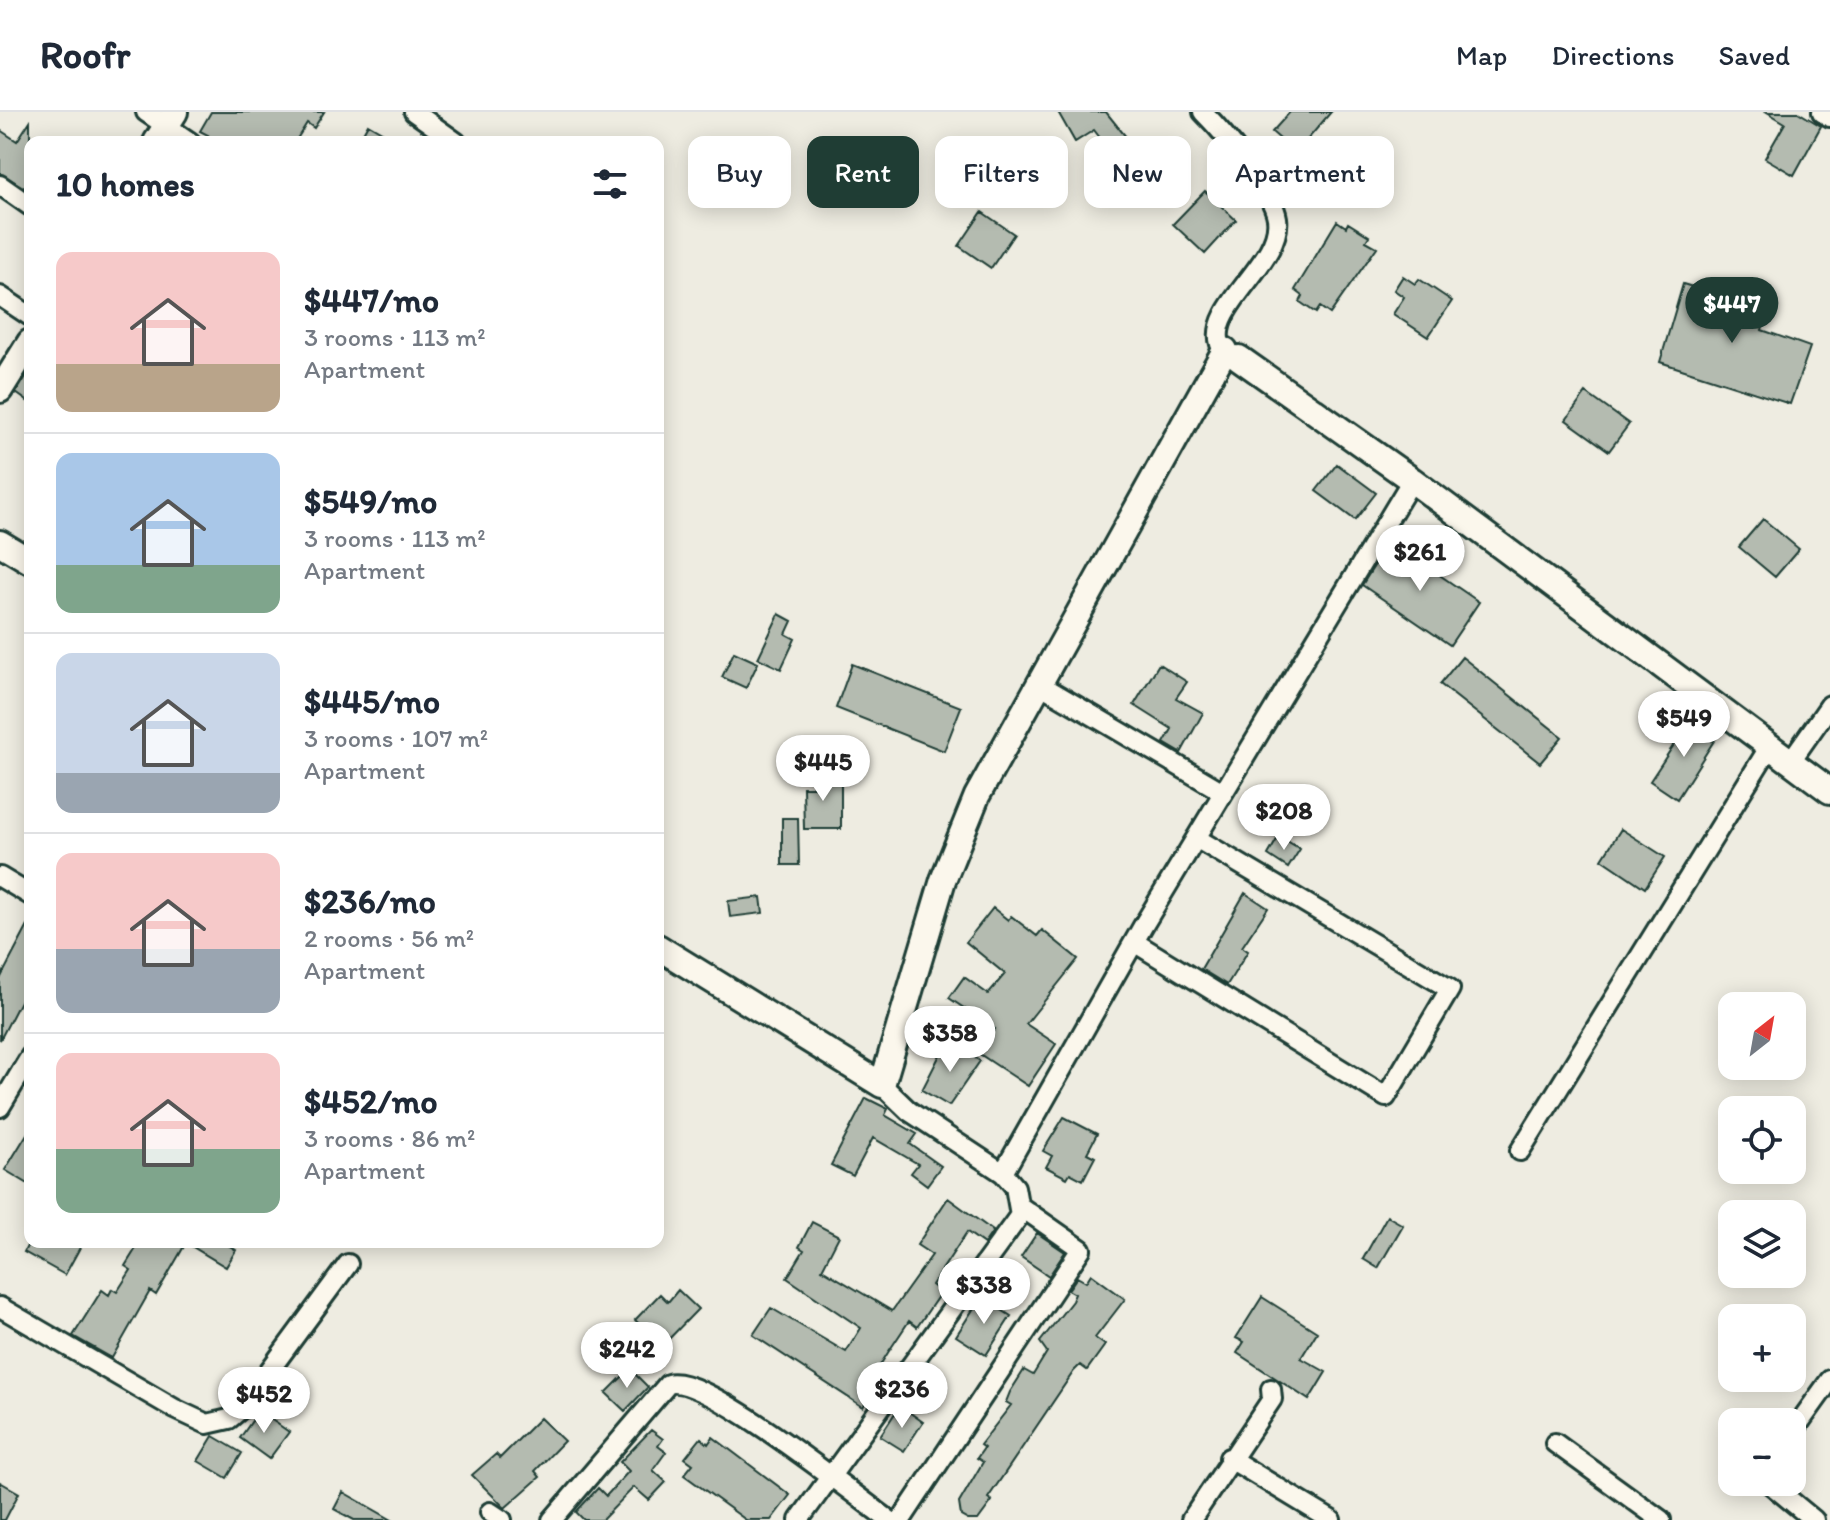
<!DOCTYPE html>
<html lang="en">
<head>
<meta charset="utf-8">
<style>
	:root { --surface:#fff; --page:#f6f6f7; --text:#1f2937; --muted:#747a83; --line:#e0e1e3; --accent:#1f3d34 }
	body { margin:0; font-family:Itim,sans-serif; background:var(--page); color:var(--text); height:100vh; display:flex; flex-direction:column; font-size:30px; white-space:nowrap }
	* { box-sizing:border-box; margin:0 }
	p { font-size:26px; color:var(--muted) }
	.icon { flex:none; width:44px; height:44px; fill:none; stroke:currentColor; stroke-width:2; stroke-linecap:round; stroke-linejoin:round }
	.map { position:relative; flex:1; overflow:hidden }
	.sheet { position:absolute; left:24px; top:24px; width:640px; height:1112px; display:flex; flex-direction:column; background:var(--surface); border-radius:16px; box-shadow:0 4px 20px #0003 }
	.sheet>* { flex:none }
	.hud { position:absolute; left:688px; top:24px; width:760px; height:72px; display:flex; gap:16px }
	.needle { width:52px; rotate:31deg }
	.fabs { position:absolute; left:1718px; top:880px; display:grid; gap:16px }
	.fabs a { display:grid; place-items:center; width:88px; height:88px; border-radius:16px; background:var(--surface); box-shadow:0 4px 20px #0003; font-size:40px }
	.price { position:absolute; translate:-50% -68px; padding:0 18px; border-radius:28px; background:#fff; color:#222; font-size:26px; line-height:52px; filter:drop-shadow(0 2px 4px #0008) }
	.price::after { content:''; position:absolute; left:50%; top:48px; width:24px; height:18px; margin-left:-12px; background:inherit; clip-path:polygon(0 0,100% 0,50% 100%) }
	.price.current { background:var(--accent); color:#fff }
	ul { padding:0; list-style:none }
	li { display:flex; align-items:center; gap:24px; height:200px; padding:0 32px }
	li+li { border-top:2px solid var(--line) }
	li span { display:grid; place-items:center; flex:none; width:224px; height:160px; border-radius:16px; color:#555 }
	li>.icon { margin-inline-start:auto }
	span .icon { width:96px; height:96px; fill:#fffc; stroke-width:1 }
	li b { font-size:34px }
	h2 { display:flex; justify-content:space-between; align-items:center; height:96px; padding:0 32px; font-size:34px }
	.chip { padding:0 28px; border-radius:16px; background:var(--surface); box-shadow:0 4px 20px #0003; font-size:28px; line-height:72px }
	.chip.current { background:var(--accent); color:#fff }
	header { display:flex; align-items:center; gap:48px; box-sizing:border-box; height:112px; padding:0 40px; background:var(--surface); border-bottom:2px solid var(--line) }
	header strong { font-size:38px }
	nav { display:flex; gap:44px; margin-inline-start:auto; font-size:28px }
	.map>svg:first-child { display:block }
</style>
</head>
<body>
<header>
<strong>Roofr</strong>
<nav><a>Map</a><a>Directions</a><a>Saved</a></nav>
</header>
<div class="map">
<svg width="1830" height="1408" viewBox="0 0 1830 1408">
	<rect width="100%" height="100%" fill="#eeece1"/>
	<filter id="ink" filterUnits="userSpaceOnUse"><feTurbulence type="fractalNoise" baseFrequency=".0125" numOctaves="2"/><feDisplacementMap in="SourceGraphic" scale="16" xChannelSelector="R" yChannelSelector="G"/><feConvolveMatrix kernelMatrix="1 2 1 2 8 2 1 2 1" color-interpolation-filters="sRGB"/></filter>
	<g filter="url(#ink)">
		<path fill="#b4bbb0" stroke="#1f3d34" stroke-width="2" d="M211,0H324L314,16L307,11L295,30H203L208,23L200,19Z
			M1058,0H1106L1135,36L1148,26L1172,58L1142,81L1094,18L1075,30Z
			M1290,0H1331L1296,41L1272,20Z
			M1767,0H1798L1821,14L1794,63L1765,46L1785,11Z
			M30,9V79L0,61V18L17,29Z
			M368,12L399,30H358Z
			M1315,44L1326,53L1310,74L1299,65Z
			M1205,79L1236,108L1205,142L1173,112Z
			M982,100L1014,122L991,156L959,134Z
			M1337,109L1346,115L1348,111L1369,124L1366,129L1377,135L1330,202L1320,195L1316,201L1300,190L1303,184L1295,178Z
			M1403,164L1415,172L1419,167L1452,189L1428,225L1393,202L1404,185L1394,178Z
			M1683,172L1767,198L1762,218L1810,235L1790,292L1660,250Z
			M30,258V291L16,281Z
			M1586,281L1629,312L1609,339L1566,308Z
			M1337,352L1376,381L1355,408L1316,379Z
			M1763,407L1799,437L1775,465L1739,435Z
			M1390,429L1479,490L1450,533L1362,473Z
			M779,502L792,509L786,522L795,527L781,557L758,546Z
			M734,540L758,551L746,576L722,565Z
			M1462,545L1562,625L1540,651L1440,572Z
			M852,552L961,595L944,639L836,596Z
			M1159,552L1187,570L1176,586L1203,601L1181,641L1164,631L1172,617L1134,593Z
			M1691,607L1717,624L1677,687L1650,669Z
			M813,662H841V717H804L803,675H813Z
			M782,706H798L799,753H782Z
			M1621,717L1665,745L1645,776L1602,747Z
			M1279,724L1300,737L1288,756L1268,743Z
			M1245,781L1268,796L1242,835L1248,839L1227,873L1201,857Z
			M761,785L763,801L730,805L728,789Z
			M993,796L1008,808L1011,804L1037,824L1042,818L1078,847L1026,912L1056,932L1028,974L978,941L995,917L949,886L964,865L988,882L1005,862L966,830Z
			M30,810V870L0,928V867Z
			M947,929L980,949L949,994L922,978Z
			M866,986L888,997L885,1003L917,1022L910,1032L941,1054L927,1073L911,1061L918,1052L873,1026L853,1064L831,1053Z
			M1064,1005L1097,1022L1087,1041L1095,1045L1083,1068L1070,1061L1067,1066L1046,1055L1052,1044L1043,1039Z
			M30,1017V1073L5,1058Z
			M948,1086L993,1119L984,1132L967,1120L932,1173L941,1180L917,1215L909,1209L889,1239L867,1274L874,1278L863,1295L753,1223L771,1196L846,1240L861,1216L787,1166L804,1138L799,1135L812,1110L839,1124L822,1157L892,1199L932,1143L917,1133Z
			M1387,1104L1403,1113L1378,1156L1363,1147Z
			M1037,1121L1065,1140L1049,1164L1021,1145Z
			M29,1130H83L65,1163L24,1140Z
			M140,1130H223L236,1138L226,1155L186,1131L156,1183L150,1179L112,1246L73,1224L102,1178L109,1183L112,1177L117,1180L131,1158L125,1154Z
			M1091,1162L1125,1187L1095,1226L1105,1233L1087,1258L1080,1253L1074,1259L988,1386L992,1389L978,1408H968L961,1404L959,1391L983,1350L977,1346L984,1336L980,1333L1011,1293L1006,1290L1010,1280L1024,1258L1033,1263L1047,1240L1040,1230L1072,1189L1075,1182L1068,1178L1077,1165L1086,1170Z
			M678,1178L698,1197L662,1234L635,1208L660,1182L668,1190Z
			M981,1185L1011,1204L986,1243L956,1224Z
			M1262,1185L1317,1220L1301,1246L1326,1260L1309,1288L1237,1241L1244,1230L1236,1226Z
			M630,1257L648,1275L625,1299L606,1281Z
			M259,1299L289,1320L269,1347L240,1326Z
			M909,1300L923,1310L904,1339L880,1324L895,1301L904,1307Z
			M540,1306L564,1329L535,1359L540,1365L505,1396L472,1363L496,1342L500,1346Z
			M651,1318L663,1327L658,1334L666,1340L653,1358L666,1370L649,1388L634,1375L602,1408H584L576,1400L598,1376L606,1384L629,1359L620,1350Z
			M213,1324L242,1341L227,1366L198,1349Z
			M713,1325L790,1383L771,1408H746L684,1363L693,1352L685,1346L701,1326L708,1332Z
			M0,1370L19,1381L5,1408H0Z
			M343,1380L392,1408H354L334,1397Z"/>
		<g fill="none" stroke-linecap="round" stroke-linejoin="round">
			<defs>
				<path id="minor" d="M146,0L190,30
					M414,0L456,30
					M1203,0C1223,20 1273,79 1277,106C1283,149 1208,194 1220,232L1232,243
					M1822,0L1830,5
					M0,73L30,94
					M0,184L30,204
					M1041,573L1223,680
					M1790,650L1830,593
					M0,765L30,783
					M1134,830L1386,985L1450,877L1196,726
					M0,995L30,945
					M1520,1039L1770,634
					M1003,1061L1143,814L1412,368
					M0,1195L175,1297L207,1312L229,1307L241,1297L348,1152
					M1792,1321L1830,1268
					M1555,1331L1661,1408
					M1229,1346L1331,1408
					M1768,1370L1814,1408
					M490,1400L502,1408
					M552,1408L668,1272C703,1260 854,1383 889,1408
					M799,1408L1020,1103L1015,1075L1003,1061L909,999L882,973
					M901,1408L1081,1137L1021,1095
					M1191,1408L1272,1287L1271,1277"/>
				<path id="tertiary" d="M156,30L175,0
					M1239,246L1412,368L1830,679
					M0,278L30,230
					M0,431L30,449
					M658,835L882,973L943,768L977,684L1225,238"/>
			</defs>
			<use href="#minor" stroke="#1f3d34" stroke-width="24"/>
			<use href="#tertiary" stroke="#1f3d34" stroke-width="30"/>
			<use href="#minor" stroke="#fbf7ec" stroke-width="18"/>
			<use href="#tertiary" stroke="#fbf7ec" stroke-width="24"/>
		</g>
	</g>
</svg>
<div class="fabs">
<a><svg class="needle" viewBox="-14 -14 28 28"><path d="M0-13l5 13h-10z" fill="#e53935"/><path d="M0 13l5-13h-10z" fill="#747a83"/></svg></a>
<a><svg class="icon" aria-label="locate" viewBox="0 0 24 24"><circle cx="12" cy="12" r="6"/><path d="M12 2v4M12 18v4M2 12h4M18 12h4"/></svg></a>
<a><svg class="icon" aria-label="layers" viewBox="0 0 24 24"><path d="M12 4l9 5-9 5-9-5zM3 14l9 5 9-5"/></svg></a>
<a>+</a>
<a>−</a>
</div>
<b class="price current" style="left:1732px;top:233px">$447</b>
<b class="price" style="left:1420px;top:481px">$261</b>
<b class="price" style="left:1684px;top:647px">$549</b>
<b class="price" style="left:823px;top:691px">$445</b>
<b class="price" style="left:1284px;top:740px">$208</b>
<b class="price" style="left:950px;top:962px">$358</b>
<b class="price" style="left:984px;top:1214px">$338</b>
<b class="price" style="left:627px;top:1278px">$242</b>
<b class="price" style="left:902px;top:1318px">$236</b>
<b class="price" style="left:264px;top:1323px">$452</b>
<div class="hud">
<a class="chip">Buy</a>
<a class="chip current">Rent</a>
<a class="chip">Filters</a>
<a class="chip">New</a>
<a class="chip">Apartment</a>
</div>
<section class="sheet">
<h2>10 homes<svg class="icon" aria-label="filters" viewBox="0 0 24 24"><path d="M4 7h16M4 17h16"/><circle cx="9" cy="7" r="2"/><circle cx="15" cy="17" r="2"/></svg></h2>
<ul>
<li><span style="background:linear-gradient(#f6c9c9 70%,#b9a48a 0)"><svg class="icon" aria-label="home" viewBox="0 0 24 24"><path d="M3 11l9-7 9 7M6 9v11h12V9"/></svg></span><div><b>$447/mo</b><p>3 rooms · 113 m²</p><p>Apartment</p></div></li>
<li><span style="background:linear-gradient(#a9c7e8 70%,#7fa58c 0)"><svg class="icon" aria-label="home" viewBox="0 0 24 24"><path d="M3 11l9-7 9 7M6 9v11h12V9"/></svg></span><div><b>$549/mo</b><p>3 rooms · 113 m²</p><p>Apartment</p></div></li>
<li><span style="background:linear-gradient(#c9d6e8 75%,#9aa5b1 0)"><svg class="icon" aria-label="home" viewBox="0 0 24 24"><path d="M3 11l9-7 9 7M6 9v11h12V9"/></svg></span><div><b>$445/mo</b><p>3 rooms · 107 m²</p><p>Apartment</p></div></li>
<li><span style="background:linear-gradient(#f6c9c9 60%,#9aa5b1 0)"><svg class="icon" aria-label="home" viewBox="0 0 24 24"><path d="M3 11l9-7 9 7M6 9v11h12V9"/></svg></span><div><b>$236/mo</b><p>2 rooms · 56 m²</p><p>Apartment</p></div></li>
<li><span style="background:linear-gradient(#f6c9c9 60%,#7fa58c 0)"><svg class="icon" aria-label="home" viewBox="0 0 24 24"><path d="M3 11l9-7 9 7M6 9v11h12V9"/></svg></span><div><b>$452/mo</b><p>3 rooms · 86 m²</p><p>Apartment</p></div></li>
</ul>
</section>
</div>
</body>
</html>
